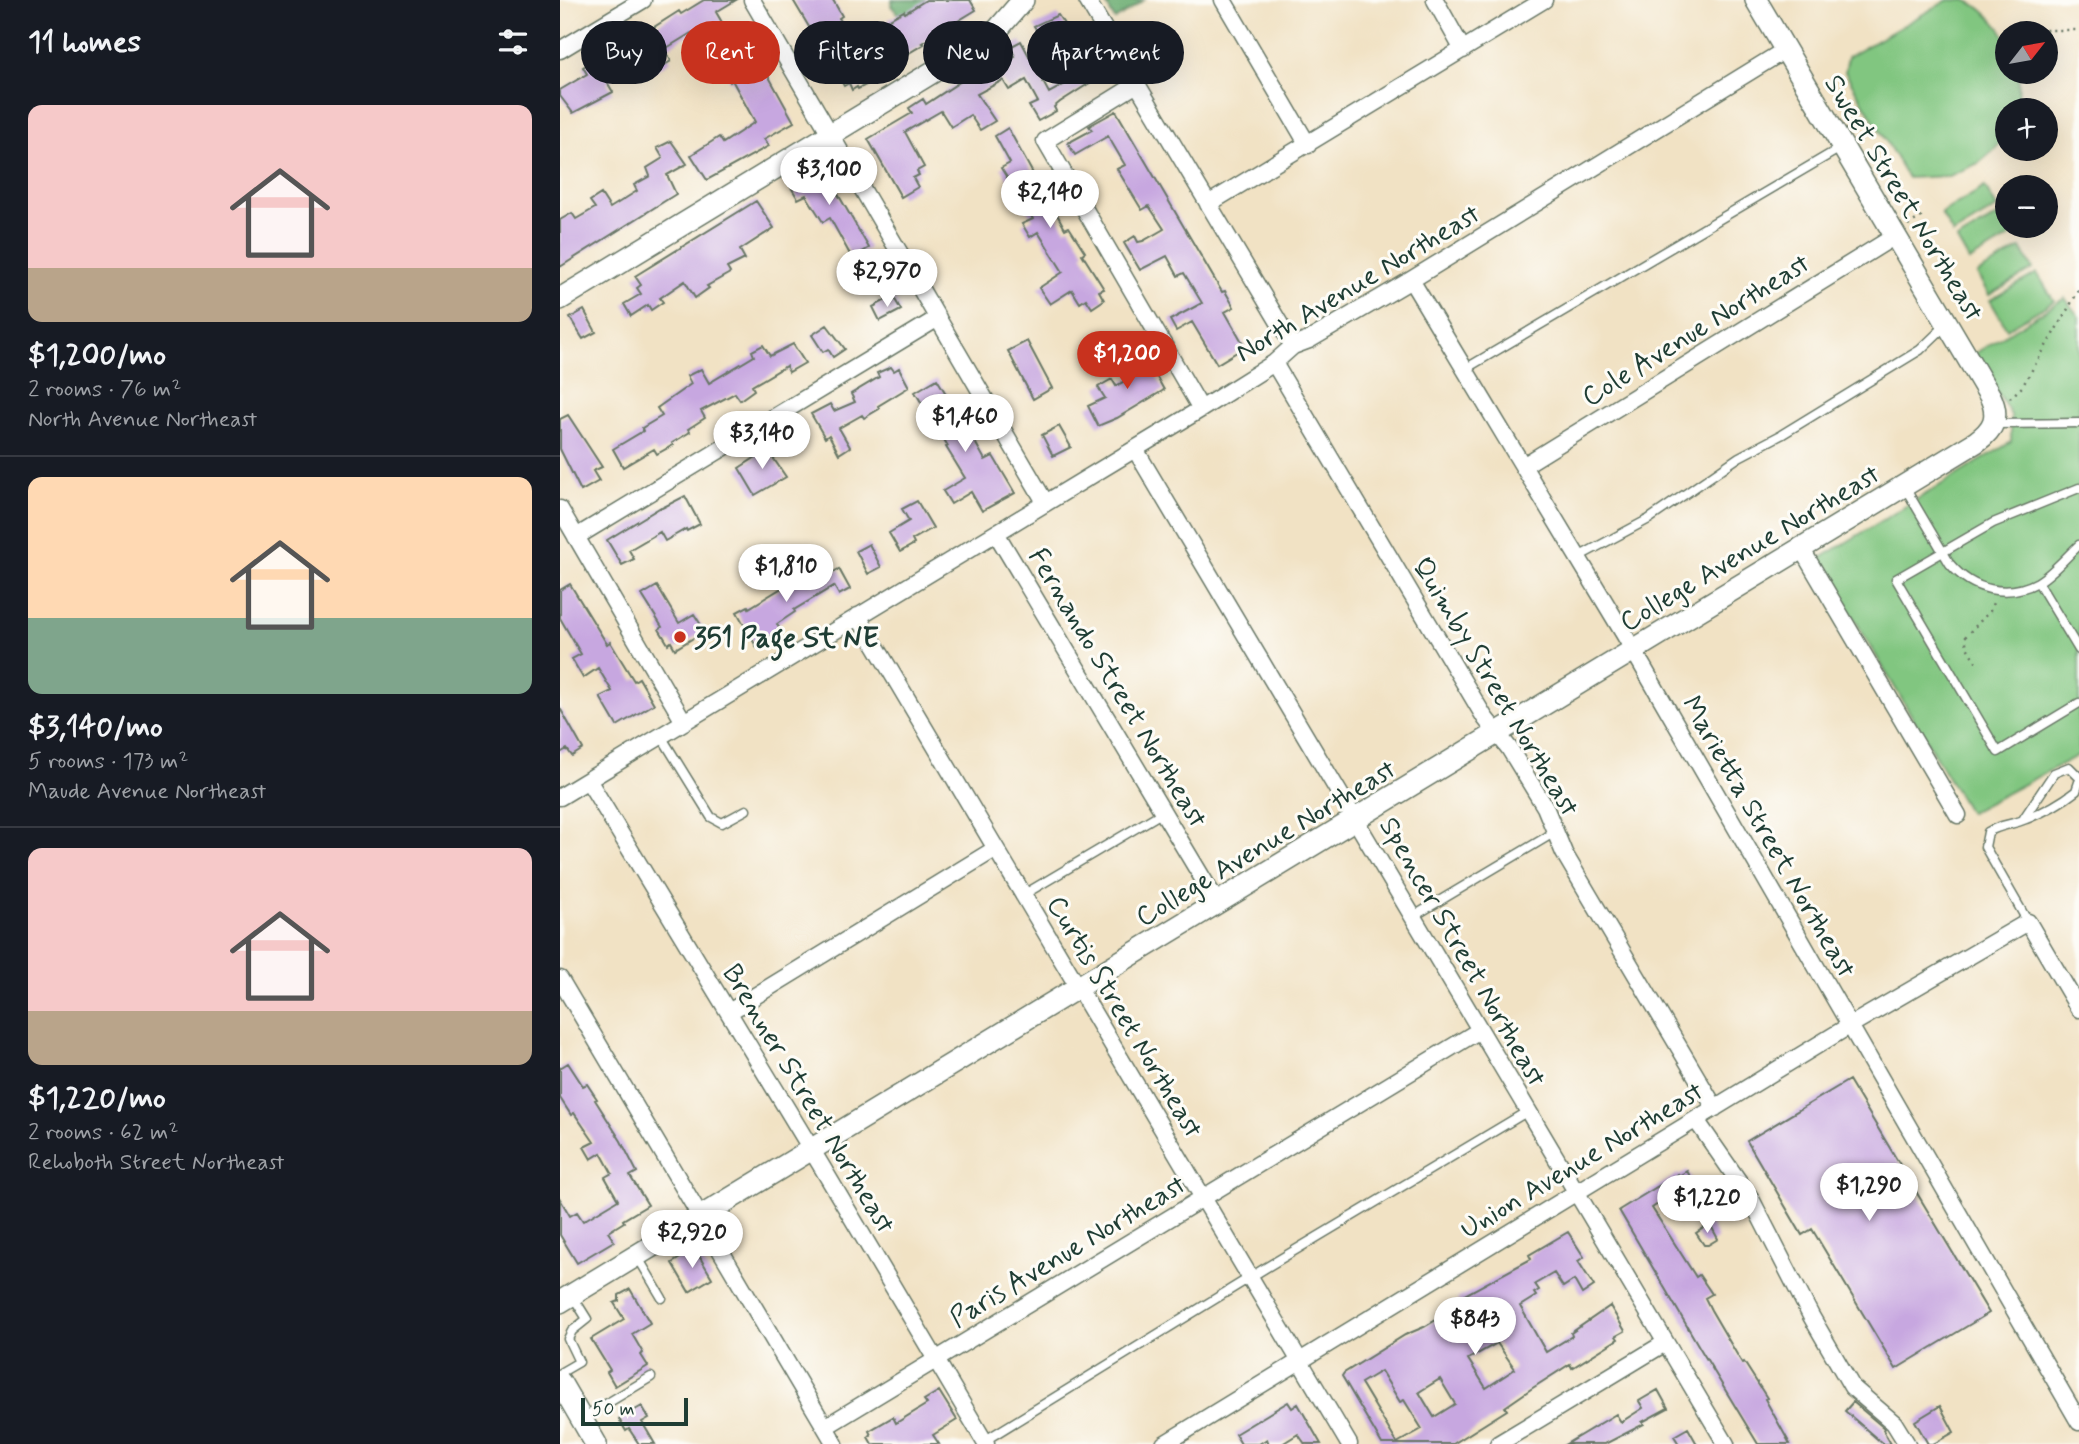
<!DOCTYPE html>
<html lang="en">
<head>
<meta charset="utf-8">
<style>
	:root { --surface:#171b24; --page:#20242c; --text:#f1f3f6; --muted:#9ea1a6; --line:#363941; --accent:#c8321e }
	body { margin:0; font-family:Mynerve,sans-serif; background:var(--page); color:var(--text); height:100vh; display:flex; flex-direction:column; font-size:26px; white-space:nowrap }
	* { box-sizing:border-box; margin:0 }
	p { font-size:23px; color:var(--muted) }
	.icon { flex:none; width:38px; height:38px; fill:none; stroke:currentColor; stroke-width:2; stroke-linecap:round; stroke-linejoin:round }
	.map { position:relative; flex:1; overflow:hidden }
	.side { display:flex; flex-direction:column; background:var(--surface); width:560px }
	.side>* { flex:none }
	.banner { position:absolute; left:21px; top:21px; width:665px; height:63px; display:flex; gap:14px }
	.needle { width:46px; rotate:59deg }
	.buttons { position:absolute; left:1435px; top:21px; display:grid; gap:14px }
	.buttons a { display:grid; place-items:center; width:63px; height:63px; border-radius:50%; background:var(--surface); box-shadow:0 7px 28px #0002; font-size:35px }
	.scale { position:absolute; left:21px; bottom:18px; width:107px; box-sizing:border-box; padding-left:7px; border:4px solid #1f3d34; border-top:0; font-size:19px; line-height:24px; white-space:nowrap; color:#1f3d34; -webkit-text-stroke:5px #fdfcf7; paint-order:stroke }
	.price { position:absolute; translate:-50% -60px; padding:0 16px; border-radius:24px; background:#fff; color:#222; font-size:23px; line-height:46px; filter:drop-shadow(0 2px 4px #0008) }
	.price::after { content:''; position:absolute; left:50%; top:42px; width:21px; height:16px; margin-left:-10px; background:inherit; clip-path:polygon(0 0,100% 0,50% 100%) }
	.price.active { background:var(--accent); color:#fff }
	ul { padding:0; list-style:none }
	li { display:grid; align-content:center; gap:14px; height:371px; padding:0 28px }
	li+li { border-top:2px solid var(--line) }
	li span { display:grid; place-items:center; height:217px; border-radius:14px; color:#555 }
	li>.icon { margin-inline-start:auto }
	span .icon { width:126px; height:126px; fill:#fffc; stroke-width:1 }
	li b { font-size:30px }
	h2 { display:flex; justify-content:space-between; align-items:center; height:84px; padding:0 28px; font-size:30px }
	.pill { padding:0 24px; border-radius:32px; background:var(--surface); box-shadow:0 7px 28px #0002; font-size:24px; line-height:63px }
	.pill.active { background:var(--accent); color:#fff }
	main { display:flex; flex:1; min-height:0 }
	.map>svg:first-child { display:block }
</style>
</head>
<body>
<main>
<section class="side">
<h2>11 homes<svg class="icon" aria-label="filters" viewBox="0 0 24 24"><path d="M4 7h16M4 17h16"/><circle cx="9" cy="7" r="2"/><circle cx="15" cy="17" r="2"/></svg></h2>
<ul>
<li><span style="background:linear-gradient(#f6c9c9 75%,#b9a48a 0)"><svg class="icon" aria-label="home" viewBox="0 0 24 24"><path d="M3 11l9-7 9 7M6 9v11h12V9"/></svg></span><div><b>$1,200/mo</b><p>2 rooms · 76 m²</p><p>North Avenue Northeast</p></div></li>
<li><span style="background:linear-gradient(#ffd9b3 65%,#7fa58c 0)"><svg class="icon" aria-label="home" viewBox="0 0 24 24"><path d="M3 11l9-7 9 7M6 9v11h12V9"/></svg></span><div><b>$3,140/mo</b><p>5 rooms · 173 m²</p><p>Maude Avenue Northeast</p></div></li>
<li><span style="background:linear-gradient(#f6c9c9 75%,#b9a48a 0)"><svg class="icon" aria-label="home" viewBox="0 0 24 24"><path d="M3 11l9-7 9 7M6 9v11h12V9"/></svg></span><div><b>$1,220/mo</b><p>2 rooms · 62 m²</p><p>Rehoboth Street Northeast</p></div></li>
</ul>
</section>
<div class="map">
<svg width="1519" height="1444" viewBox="0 0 1519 1444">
	<rect width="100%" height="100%" fill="#fdfcf7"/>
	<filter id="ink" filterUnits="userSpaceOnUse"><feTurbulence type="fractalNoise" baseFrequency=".0143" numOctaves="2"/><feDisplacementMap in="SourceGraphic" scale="14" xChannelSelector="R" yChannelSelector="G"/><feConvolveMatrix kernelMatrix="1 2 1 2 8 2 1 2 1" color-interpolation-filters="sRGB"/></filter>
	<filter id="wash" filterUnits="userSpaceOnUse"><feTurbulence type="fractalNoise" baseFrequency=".00686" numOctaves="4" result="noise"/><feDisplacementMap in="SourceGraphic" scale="28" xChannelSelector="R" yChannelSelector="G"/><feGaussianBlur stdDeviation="1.57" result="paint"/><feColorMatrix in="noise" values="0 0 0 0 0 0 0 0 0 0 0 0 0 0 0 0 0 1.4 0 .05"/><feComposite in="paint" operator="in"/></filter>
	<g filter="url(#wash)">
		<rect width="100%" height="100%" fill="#f1e2c4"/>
		<path fill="#81c680" stroke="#50825a" stroke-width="2" d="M1388,0C1393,0 1400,0 1405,0C1420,5 1439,24 1446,38C1450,47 1447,62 1447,72H1459L1458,107L1457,110H1447V133L1434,150L1419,163L1389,176L1348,178L1285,72L1288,57Z
			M1425,187L1437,208L1393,234L1381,213Z
			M1441,214L1453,235L1409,261L1397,240Z
			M1461,248L1473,269L1429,295L1417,274Z
			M1477,273L1494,301L1447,329L1430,300Z
			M1505,298L1519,317V755L1409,813L1259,559L1451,442V415L1414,354Z"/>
		<path fill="#68ab6e" stroke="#447451" stroke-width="2" d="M332,0H365L369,28L359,36L331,6Z
			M544,0H584L555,20Z"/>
		<g id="blocks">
			<path fill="#c7a7e0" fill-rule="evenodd" d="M144,0H176L156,12L167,31L175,26L199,68L203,66L234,122L204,139L209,146L147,180L131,155L159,137L163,143L195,122L172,80L170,82L154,56L147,58L131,33L105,49L111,61L91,73L87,67L84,69L80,62L47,82L53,92L13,113L0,96V90L27,74L23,67L41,56L39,53L81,30L83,34L119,11L121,14Z
				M233,0H273L282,16L279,18L302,55L336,34L328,20L344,11L345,13L366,0H410L416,10L362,43L364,44L339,59L341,62L307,82L308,84L298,89L297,87L292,90L289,83L284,86Z
				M498,15L539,77L500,102L494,107L496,111L478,121L469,106L478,102L466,80L449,90L443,80L417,94L435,121L420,130L410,115L391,127L381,111L345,132L364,167L357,171L359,175L353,178L358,187L341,197L308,139L352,113L349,108L363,99L366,104L418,70L421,75L455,56L450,47L461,41L489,93L509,82L474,26Z
				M556,111L662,292L665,291L674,307L665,312L685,347L657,364L632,322L616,331L610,320L642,303L624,273L618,276L607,256L580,270L564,243L575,236L578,242L583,241L604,229L589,206L582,210L557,169L565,165L548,136L515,155L508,143L532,130L529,126Z
				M448,128L477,181L482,177L492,193L487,196L505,229L509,227L525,252L522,254L544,289L539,291L544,300L532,308L526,299L520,303L512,290L490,304L479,288L503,272L478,232L470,237L462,224L473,219L441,168L450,163L435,136Z
				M111,141L127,164L107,175L116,194L0,267V220L12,213L16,219L35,208L30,201L41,194L50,208L77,191L74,185L90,176L87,168L103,158L97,148Z
				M260,163L309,248L292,258L270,218L263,222L246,195L238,199L228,182Z
				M196,201L214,228L180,250L185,259L167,268L170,273L147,286L149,288L135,298L125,281L100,298L103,302L91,310L88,305L71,316L64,304L81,294L77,288L81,285L75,276Z
				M333,296L341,310L320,321L313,307Z
				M24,310L36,332L23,339L10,318Z
				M267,325L285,349L273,357L268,349L263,352L252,335Z
				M467,341L492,388L473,399L448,351Z
				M233,344L245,363L229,372L226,366L192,386L194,390L180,400L175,393L141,411L145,418L128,429L130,432L112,443L113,445L97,454L94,449L63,467L53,449L83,431L82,428L102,416L97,408L131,384L127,376L141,369L149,383L194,356L192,351L203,345L210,356Z
				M579,345L604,390L557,418L538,426L528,406L545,398L538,387L552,379L556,386L578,373L566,352Z
				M331,367L334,371L339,368L349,387L318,406L319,409L304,418L302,415L279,428L290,447L279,454L269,435L265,438L251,414L270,404L274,411L295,402L291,394L319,377L317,373Z
				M377,379L388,397L384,399L406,435L410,433L425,460L433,456L455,493L422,511L411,492L391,504L383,491L405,478L386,447L388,446L355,392Z
				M8,415L42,467L33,471L39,481L21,491L0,449V419Z
				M499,426L511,447L493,456L482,435Z
				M205,446L226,477L195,495L179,468L196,457L193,453Z
				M125,496L140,524L127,531L126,529L105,541L100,532L69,550L74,559L62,565L47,540L101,507L102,508Z
				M357,501L373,528L352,540L354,544L340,552L329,533L349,521L342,509Z
				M309,544L321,567L308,574L296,551Z
				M244,569L253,584L279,569L290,589L279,595L274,586L234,610L235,612L217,624L220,630L206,638L208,642L197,648L177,612L188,606L189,608L233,581L230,578Z
				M10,584L47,644L50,642L74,681L79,678L94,704L57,726L40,697L52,691L38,668L23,678L12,659L21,654L0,618V590Z
				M97,586L119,623L134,614L145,631L115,649L111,642L108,644L99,629L102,627L82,595Z
				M0,708L23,749L12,756L7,749L0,753Z
				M8,1063L23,1086L27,1084L37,1099L35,1100L61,1141L77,1172L70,1176L88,1205L63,1220L64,1222L48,1232L54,1241L17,1263L0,1235V1199L10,1216L17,1212L23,1221L58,1200L45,1177L52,1173L41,1153L31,1159L24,1147L34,1142L14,1113L11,1115L0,1098V1068Z
				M1289,1080L1429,1313L1336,1369L1252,1229L1242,1235L1187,1141Z
				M1127,1171L1140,1193L1125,1202L1117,1191L1092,1208L1136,1277L1139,1275L1152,1294L1145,1298L1151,1310L1182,1363L1184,1362L1207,1398L1205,1399L1230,1444H1198L1141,1350L1059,1210L1118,1174L1119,1176Z
				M1150,1224L1158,1239L1148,1245H1144L1136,1233Z
				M1008,1232L1024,1257L1018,1261L1034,1286L1022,1294L1014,1280L1003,1287L994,1273L975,1284L979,1290L974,1293L976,1296L960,1306L986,1352L1012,1336L1011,1333L1050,1306L1065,1331L1056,1336L1058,1339L1012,1368L1010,1364L971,1389L945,1407L947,1410L893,1444H822L782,1376L784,1373L845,1335L864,1327L901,1305L897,1299L971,1259L969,1255ZM937,1343L955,1369L926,1388L908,1359ZM821,1371L840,1402L844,1400L862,1429L837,1443L801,1383ZM880,1379L895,1404L874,1417L859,1392Z
				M135,1249L152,1278L129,1292L112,1263Z
				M70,1289L90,1323L72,1334L83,1353L81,1355L88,1366L55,1386L47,1372L50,1370L31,1339L64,1319L54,1303L59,1301V1295Z
				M1098,1390L1108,1408L1082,1422L1084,1424L1045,1444H1006L1056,1414L1061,1422L1083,1408L1079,1401Z
				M379,1391L397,1420L373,1435L379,1444H312L308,1437L311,1435L309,1431L333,1417L336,1423L367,1404L364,1400Z
				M728,1402L732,1408L738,1404L761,1444H745L738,1434L722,1444H709L707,1439L699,1444H681L675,1434Z
				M1293,1402L1324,1428L1323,1430L1331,1444H1323L1285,1411Z
				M82,1406L89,1418L82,1422L95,1444H79L69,1429L66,1431L59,1419Z
				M1380,1406L1394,1432L1373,1444H1368L1355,1421Z
				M1128,1428L1137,1444H1119L1114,1436Z"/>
		</g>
	</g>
	<g filter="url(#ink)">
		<use href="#blocks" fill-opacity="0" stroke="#687766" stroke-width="2"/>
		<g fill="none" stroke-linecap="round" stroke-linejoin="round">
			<defs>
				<path id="lane" d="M905,369L1282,147
					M1434,424L1519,423
					M1344,486L1390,564C1412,590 1446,599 1478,582C1493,573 1506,557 1519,545
					M1519,488L1433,523L1336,579L1438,752L1519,703
					M1018,557L1089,519L1179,457L1221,435L1360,350L1385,326
					M1478,582L1519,650
					M101,736L151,817L162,823L186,810
					M1464,818L1494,773L1509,767L1519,777
					M463,895L603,812
					M854,916L995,832
					M1468,922L1425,847L1428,832C1441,824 1452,825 1466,819C1484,812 1501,803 1516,791L1519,782
					M77,1256L102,1298
					M0,1373L19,1362L8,1339L12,1331L27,1319L12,1295
					M21,1419L91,1377
					M424,1441L707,1267L968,1111"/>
				<path id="street" d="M192,0L485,502
					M527,0L733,346
					M663,0L748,145
					M875,0L903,50
					M0,50L83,0
					M577,84L485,141L641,409
					M648,204L984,0
					M851,280L1064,634L1519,1422
					M714,363L925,718L949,748L985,807L1004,853L1155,1108
					M575,449L1166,1444
					M963,466L1335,236
					M0,509L124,722
					M436,533L658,904
					M16,537L378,318
					M1241,548L1398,815
					M298,616L789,1444
					M28,780L262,1167L426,1444
					M0,797L641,409L714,363L733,346L749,340L851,280L1225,50
					M0,979L275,1444
					M169,1012L435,849
					M1136,1120L1191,1199L1251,1316L1292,1387L1334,1423L1347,1444
					M265,1427L920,1030
					M604,1444L1289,1026L1468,922L1519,1009
					M938,1444L1105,1343"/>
				<path id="secondary" d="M0,299L432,36L463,0
					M0,1302L1416,442C1434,429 1440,417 1430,396L1196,0
					M0,1382L36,1444"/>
			</defs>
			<use href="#lane" stroke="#687766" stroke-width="11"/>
			<use href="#street" stroke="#687766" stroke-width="19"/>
			<use href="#secondary" stroke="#687766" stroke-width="24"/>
			<path stroke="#687766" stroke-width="2.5" stroke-dasharray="2 5" stroke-linecap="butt" d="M1479,33L1485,30H1519
				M1348,225L1365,215
				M1450,398L1462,387L1519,290
				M1416,662L1407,647L1405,637L1430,611L1434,600"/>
			<use href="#lane" stroke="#fff" stroke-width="8"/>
			<use href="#street" stroke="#fff" stroke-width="16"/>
			<use href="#secondary" stroke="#fff" stroke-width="21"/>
		</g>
	</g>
	<circle fill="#c8321e" stroke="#fdfcf7" stroke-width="2.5" cx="120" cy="637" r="7"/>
	<g text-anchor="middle" stroke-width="6" stroke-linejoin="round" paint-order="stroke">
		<g font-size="28" fill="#1f3d34" stroke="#fdfcf7">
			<text transform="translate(1345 197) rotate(59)" y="10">Sweet Street Northeast</text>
			<text transform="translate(797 282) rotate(-31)" y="10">North Avenue Northeast</text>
			<text transform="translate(1135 329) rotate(-32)" y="10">Cole Avenue Northeast</text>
			<text transform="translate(1189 547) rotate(-31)" y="10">College Avenue Northeast</text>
			<text transform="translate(937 686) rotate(59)" y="10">Quimby Street Northeast</text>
			<text transform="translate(559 687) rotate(59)" y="10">Fernando Street Northeast</text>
			<text transform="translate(1210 836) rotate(60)" y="10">Marietta Street Northeast</text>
			<text transform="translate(705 842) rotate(-31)" y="10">College Avenue Northeast</text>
			<text transform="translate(904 951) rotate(60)" y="10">Spencer Street Northeast</text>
			<text transform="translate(566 1016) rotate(59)" y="10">Curtis Street Northeast</text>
			<text transform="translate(250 1098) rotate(59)" y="10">Brenner Street Northeast</text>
			<text transform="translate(1021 1159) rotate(-31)" y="10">Union Avenue Northeast</text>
			<text transform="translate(507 1250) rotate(-31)" y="10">Paris Avenue Northeast</text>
		</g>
		<g font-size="28" font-weight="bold" fill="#1f3d34" stroke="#fdfcf7" text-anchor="start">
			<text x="134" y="647">351 Page St NE</text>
		</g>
	</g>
</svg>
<div class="buttons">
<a><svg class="needle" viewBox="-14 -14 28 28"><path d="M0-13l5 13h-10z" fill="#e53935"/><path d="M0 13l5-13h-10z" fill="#9ea1a6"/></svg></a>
<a>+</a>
<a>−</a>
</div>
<div class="scale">50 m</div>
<b class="price" style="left:269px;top:207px">$3,100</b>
<b class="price" style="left:490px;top:230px">$2,140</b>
<b class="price" style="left:327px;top:309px">$2,970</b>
<b class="price active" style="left:567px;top:391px">$1,200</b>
<b class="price" style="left:405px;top:454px">$1,460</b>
<b class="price" style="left:202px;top:471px">$3,140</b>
<b class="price" style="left:226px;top:604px">$1,810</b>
<b class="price" style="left:1309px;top:1223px">$1,290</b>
<b class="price" style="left:1147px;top:1235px">$1,220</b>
<b class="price" style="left:132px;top:1270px">$2,920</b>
<b class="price" style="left:915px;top:1357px">$843</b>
<div class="banner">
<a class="pill">Buy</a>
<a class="pill active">Rent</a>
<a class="pill">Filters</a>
<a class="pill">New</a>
<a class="pill">Apartment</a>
</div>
</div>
</main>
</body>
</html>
